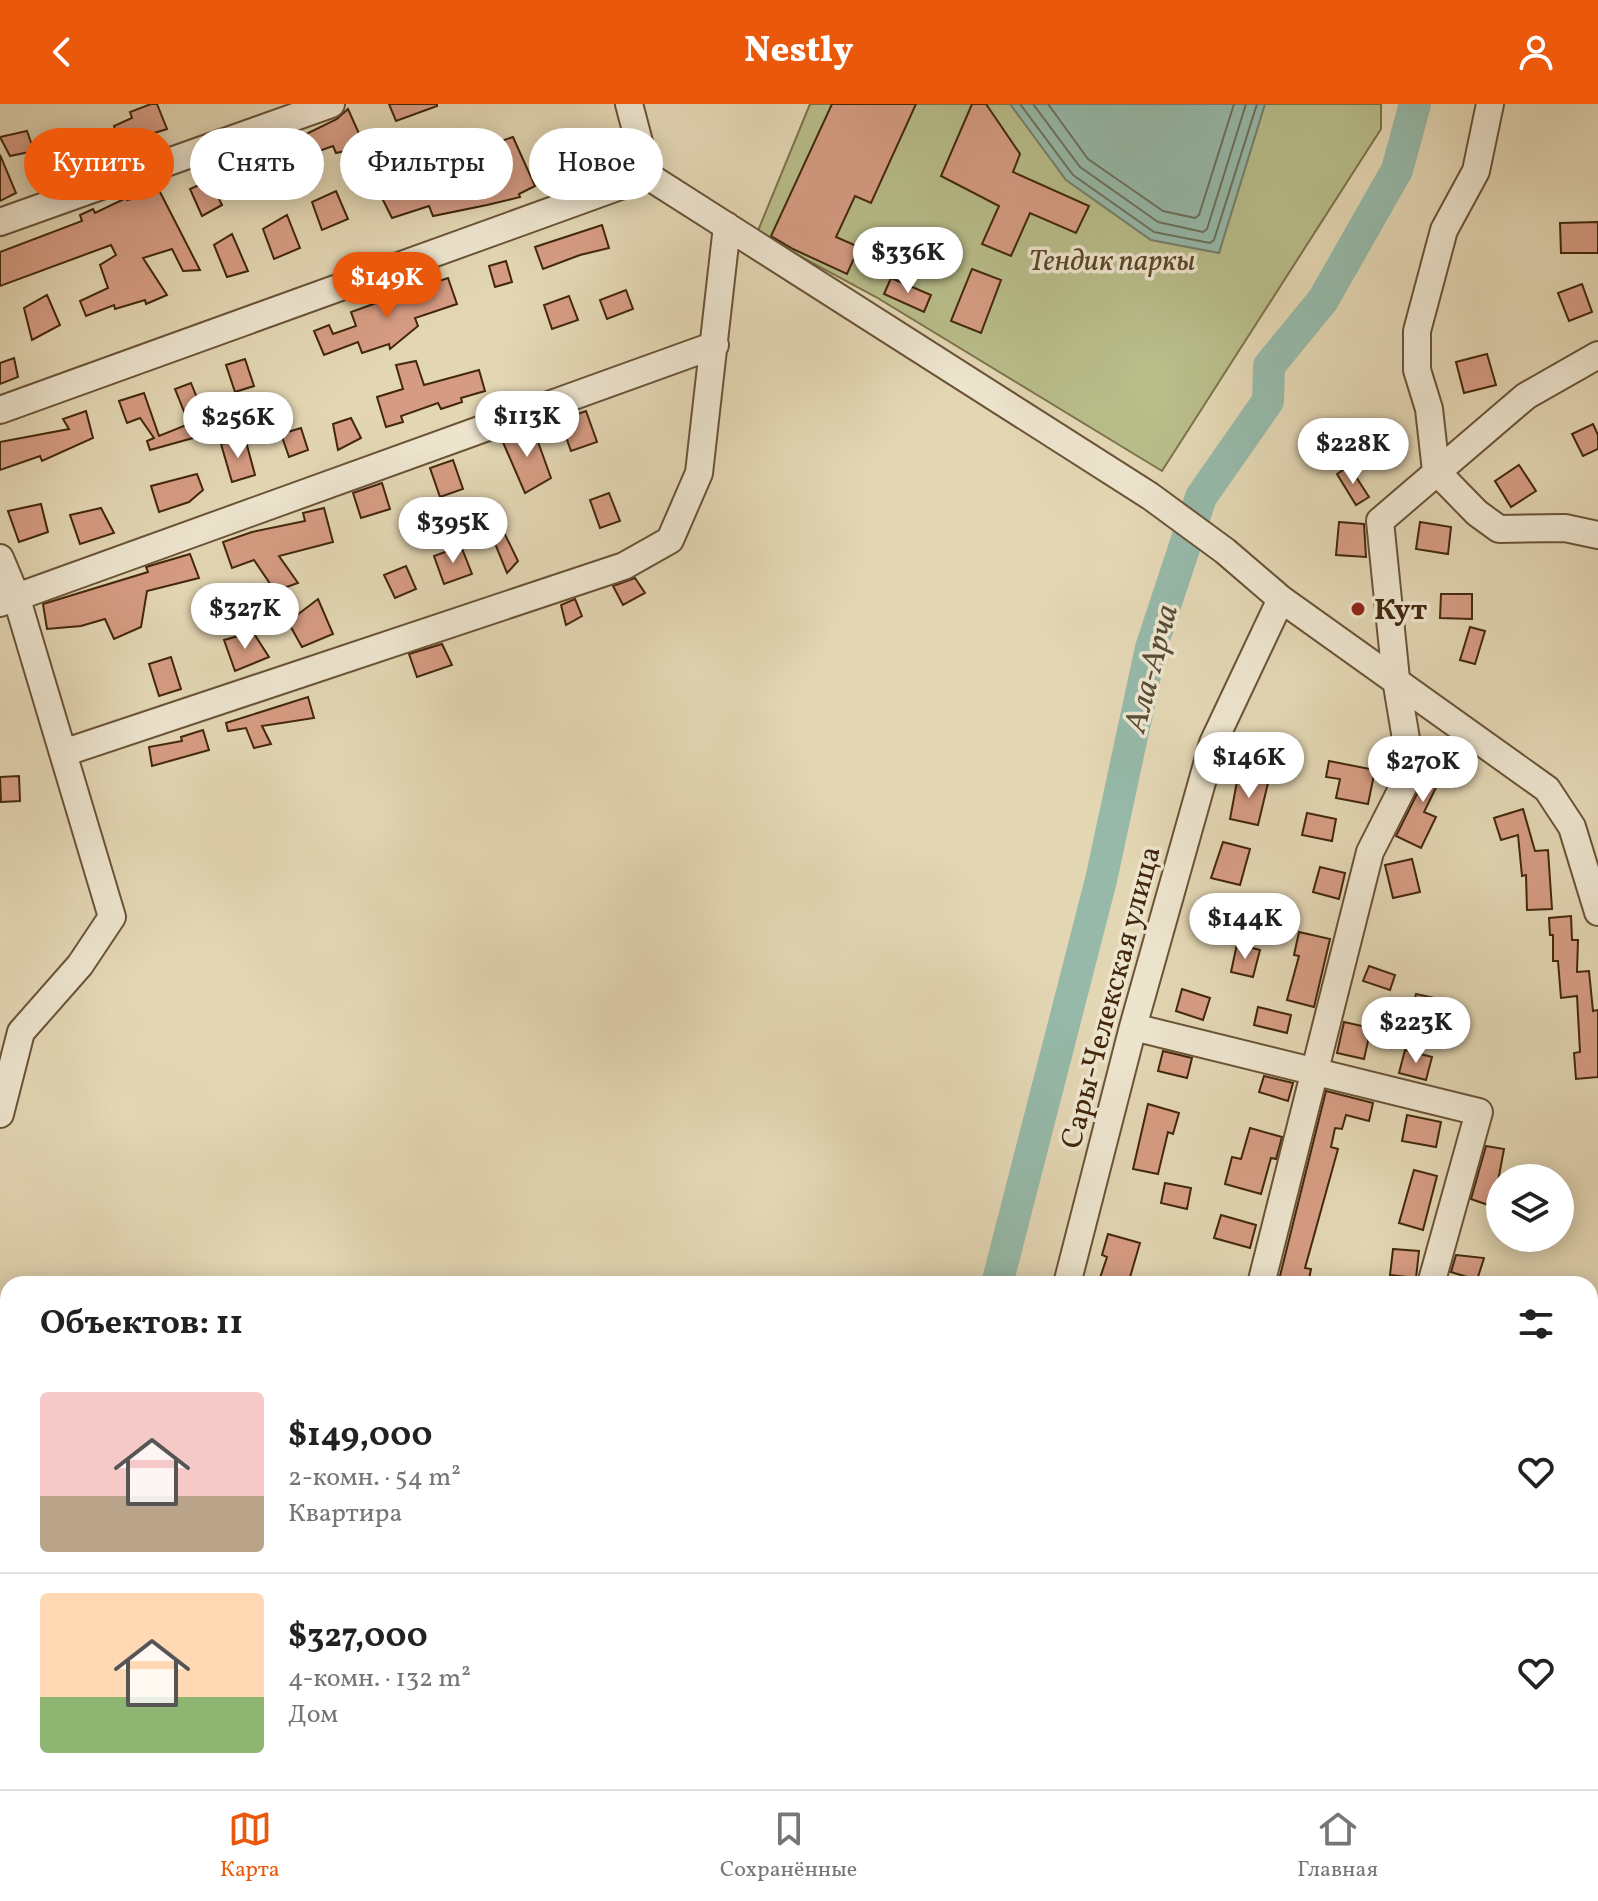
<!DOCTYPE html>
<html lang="ru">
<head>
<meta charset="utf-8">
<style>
	:root { --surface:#fff; --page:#f6f6f6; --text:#222; --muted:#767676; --line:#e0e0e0; --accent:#ea580c }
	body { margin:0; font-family:Vollkorn,serif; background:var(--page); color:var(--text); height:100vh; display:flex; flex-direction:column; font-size:30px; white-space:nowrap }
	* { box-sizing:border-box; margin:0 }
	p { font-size:26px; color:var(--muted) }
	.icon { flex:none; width:44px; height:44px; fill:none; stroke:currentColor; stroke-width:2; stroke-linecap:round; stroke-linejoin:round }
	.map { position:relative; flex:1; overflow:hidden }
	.drawer { position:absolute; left:0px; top:1172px; width:1598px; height:514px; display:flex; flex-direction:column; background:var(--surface); border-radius:24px 24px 0 0; box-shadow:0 4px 20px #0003 }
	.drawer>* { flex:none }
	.top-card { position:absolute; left:24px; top:24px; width:800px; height:72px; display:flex; gap:16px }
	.buttons { position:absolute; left:1486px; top:1060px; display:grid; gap:16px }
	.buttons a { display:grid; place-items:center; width:88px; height:88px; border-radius:50%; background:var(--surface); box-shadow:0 4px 20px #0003; font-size:40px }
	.price { position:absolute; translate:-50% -68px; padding:0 18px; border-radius:28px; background:#fff; color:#222; font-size:26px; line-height:52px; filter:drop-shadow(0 2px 4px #0008) }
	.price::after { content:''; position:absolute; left:50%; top:48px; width:24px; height:18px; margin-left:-12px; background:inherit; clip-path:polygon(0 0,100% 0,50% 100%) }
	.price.current { background:var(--accent); color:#fff }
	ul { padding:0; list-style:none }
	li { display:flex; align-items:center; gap:24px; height:200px; padding:0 40px }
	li+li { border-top:2px solid var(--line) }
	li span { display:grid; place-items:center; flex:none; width:224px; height:160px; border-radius:8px; color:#555 }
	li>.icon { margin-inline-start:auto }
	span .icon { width:96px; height:96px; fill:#fffc; stroke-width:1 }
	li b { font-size:34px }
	h2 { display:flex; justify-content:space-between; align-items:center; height:96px; padding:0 40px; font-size:34px }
	.pill { padding:0 28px; border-radius:36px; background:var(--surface); box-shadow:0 4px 20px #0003; font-size:28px; line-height:72px }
	.pill.current { background:var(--accent); color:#fff }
	header { display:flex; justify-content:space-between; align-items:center; height:104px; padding:0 40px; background:var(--accent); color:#fff; font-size:36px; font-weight:800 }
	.tab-bar { display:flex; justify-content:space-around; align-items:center; height:112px; border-top:2px solid var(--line); background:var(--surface); font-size:22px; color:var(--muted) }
	.tab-bar a { display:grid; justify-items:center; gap:4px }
	.tab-bar .current { color:var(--accent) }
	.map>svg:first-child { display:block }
</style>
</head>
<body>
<header><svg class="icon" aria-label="back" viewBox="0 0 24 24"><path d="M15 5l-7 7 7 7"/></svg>Nestly<svg class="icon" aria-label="person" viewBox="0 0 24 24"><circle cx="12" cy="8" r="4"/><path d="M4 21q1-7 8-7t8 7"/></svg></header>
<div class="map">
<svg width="1598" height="1685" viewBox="0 0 1598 1685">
	<rect width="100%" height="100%" fill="#e3d6b3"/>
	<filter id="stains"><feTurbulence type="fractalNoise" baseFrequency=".0025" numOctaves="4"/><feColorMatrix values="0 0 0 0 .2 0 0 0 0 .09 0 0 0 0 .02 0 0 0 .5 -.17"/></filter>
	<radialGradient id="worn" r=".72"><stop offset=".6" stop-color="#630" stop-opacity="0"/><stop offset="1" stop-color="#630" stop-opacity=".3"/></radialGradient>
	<path fill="#b8bd8a" stroke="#7d724b" stroke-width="2" d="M810,0H1381V25L1162,367L876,193L757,129Z"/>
	<path fill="#96b9a9" stroke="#747f6a" stroke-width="2" d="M1010,0H1265L1219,149L1151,136L1066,76Z"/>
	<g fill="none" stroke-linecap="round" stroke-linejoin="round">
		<path stroke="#6c705a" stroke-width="2" d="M1020,0L1073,71L1154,128L1210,139L1214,136L1257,0
			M1033,0L1080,63L1158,118L1203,128L1207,125L1246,0
			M1048,0L1088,55L1163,107L1195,114L1199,111L1234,0"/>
		<path stroke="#96b9a9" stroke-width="32" d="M997,1180L1101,776L1151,544L1201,393L1268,297L1269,262L1323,196L1397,66L1415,0
			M857,1685L859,1678"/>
	</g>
	<path fill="#d69c83" stroke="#42270c" stroke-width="2" d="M151,0H157L167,25L132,36L134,42L71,64L66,39L117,31L114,22L132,14L130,8Z
		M389,0H437V2L396,17Z
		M832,0H916L871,99L855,92L836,133L859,143L847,170L793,145L771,132Z
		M972,0H986L1020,50L1013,68L1089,102L1076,129L1030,109L1011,152L982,140L999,102L941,72Z
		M348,5L377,70L405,60L412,79L449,68L451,74L504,53L495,39L513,33L535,82L519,90L520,93L487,101L433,112L429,102L392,114L376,82L362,86L349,46L336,49L333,42L299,54L295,46L272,58L278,73L249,85L239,55L290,38L337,15Z
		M27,27L34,47L10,52L0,33Z
		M569,33L583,63L568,70L554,46Z
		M0,51L16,89L0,97Z
		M210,76L222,101L202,112L190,85Z
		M336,87L348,115L322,126L312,98Z
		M160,88L200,166L183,167L172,145L143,154L167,191L146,200L145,196L115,205L114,201L86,212L80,197L108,184L100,161L116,151L111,141L0,182V148L82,117L80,111L93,105L95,109L126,94L127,96Z
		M287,111L300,144L274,155L263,125Z
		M1598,118V149H1561L1560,119Z
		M602,121L609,144L580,151L543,165L535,143Z
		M232,130L248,167L227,173L214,141Z
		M506,157L512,178L495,183L489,162Z
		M972,165L1001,176L981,229L951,217Z
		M448,174L457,200L415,214L418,222L390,245L389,240L362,249L358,238L324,251L314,227L329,221L333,230L356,222L351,208L387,195L431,191L427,181Z
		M891,174L931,191L924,208L884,190Z
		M1582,180L1592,208L1569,217L1558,189Z
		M626,186L633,205L607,215L600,196Z
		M47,191L60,221L32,236L24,204Z
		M569,192L578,216L552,225L544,201Z
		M1487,250L1496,281L1464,289L1456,258Z
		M14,254L18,273L0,280V259Z
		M245,255L254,282L235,288L226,261Z
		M416,257L424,281L479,266L485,287L461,294L462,298L441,305L438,299L401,312L403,318L386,323L377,293L403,285L396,261Z
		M191,279L211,329L150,346L147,337L154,334L140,314L127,319L119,297L144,289L159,332L189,320L175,285Z
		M86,307L93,334L42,357L40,352L0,366V338L69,325L63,315Z
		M586,307L597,338L571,347L560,316Z
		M351,314L361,334L338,346L333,320Z
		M1593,320L1598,331V345L1583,352L1572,330Z
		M301,324L308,346L289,353L281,330Z
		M533,324L551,374L525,389L502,336Z
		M245,334L255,371L232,378L221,340Z
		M453,356L463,385L440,393L430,364Z
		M1519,361L1536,387L1511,403L1495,377Z
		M1349,362L1369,393L1356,401L1337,370Z
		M197,370L203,386L189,398L159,408L151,382Z
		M382,379L390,405L361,414L353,389Z
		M609,389L620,417L600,424L590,396Z
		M41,400L48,428L19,438L8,407Z
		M101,404L114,429L80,440L70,411Z
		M324,404L333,438L279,452L298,479L275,487L254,456L232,464L223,438L252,428L305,417L303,409Z
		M495,410L518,457L507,469L485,415Z
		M1339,418L1364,420L1366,453L1336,451Z
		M1420,418L1451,423L1448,450L1416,445Z
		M461,442L472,470L444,480L434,452Z
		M190,450L199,474L147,487L141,523L114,535L105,515L81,522L47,525L43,500L148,468L146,463Z
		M406,462L416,485L395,494L384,471Z
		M635,474L645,489L623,501L613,482Z
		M1441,490H1472V515L1440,514Z
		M318,495L333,530L302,543L288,518Z
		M575,495L582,512L566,521L561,501Z
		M1470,523L1485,527L1475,560L1460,556Z
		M253,528L269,553L235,567L224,536Z
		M442,540L452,561L417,573L409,550Z
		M171,553L181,585L159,592L149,560Z
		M308,593L314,614L262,622L271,640L254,644L246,624L228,627L226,619Z
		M203,626L209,646L152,662L149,643L182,637L181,633Z
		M1426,649L1448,659L1424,708L1436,713L1421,744L1396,732L1419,686Z
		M1329,657L1375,666L1368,700L1336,694L1340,675L1326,673Z
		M19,672L20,697L1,698L0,673Z
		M1238,672L1268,679L1258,721L1230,715Z
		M1523,705L1535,747L1548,746L1552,805L1527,806L1526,771L1522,772L1518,731L1501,736L1494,714Z
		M1307,709L1336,715L1332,737L1302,731Z
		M1223,738L1250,745L1240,781L1211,774Z
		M1412,755L1420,788L1393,794L1385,761Z
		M1320,763L1345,769L1339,795L1313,788Z
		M1206,800L1233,809L1225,832L1198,823Z
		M1571,812L1572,836H1578L1577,868L1589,867L1593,907L1598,906V973L1576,975L1574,949L1580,948L1577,892L1561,894L1558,857H1553V831H1550L1549,814Z
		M1299,828L1330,835L1314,903L1287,896L1299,852L1294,851Z
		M1237,840L1260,846L1253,873L1231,868Z
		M1369,862L1395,871L1390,886L1363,877Z
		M1182,885L1210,894L1203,916L1176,907Z
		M1416,890L1448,897L1443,919L1411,912Z
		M1258,903L1291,911L1287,929L1254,921Z
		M1344,918L1371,924L1364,955L1337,949Z
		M1405,946L1432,953L1426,976L1399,969Z
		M1163,947L1192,954L1187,974L1158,967Z
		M1264,972L1293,979L1288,997L1259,988Z
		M1326,987L1373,999L1369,1017L1346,1011L1342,1025L1335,1024L1331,1043L1338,1045L1305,1164L1311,1165L1308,1180H1278Z
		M1148,1000L1179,1009L1173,1030L1168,1028L1158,1070L1133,1065Z
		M1407,1011L1441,1018L1436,1043L1402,1037Z
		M1250,1024L1282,1033L1276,1055L1271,1054L1261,1090L1225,1080L1232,1053L1241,1055Z
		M1486,1042L1504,1045L1496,1088L1500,1089V1105L1471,1095Z
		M1414,1066L1437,1072L1423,1126L1399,1119Z
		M1165,1079L1191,1084L1187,1105L1161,1099Z
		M1221,1111L1256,1121L1250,1144L1214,1134Z
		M1108,1130L1140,1139L1128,1180H1098L1107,1153L1102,1151Z
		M1393,1145L1419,1147L1416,1174L1390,1171Z
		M1456,1151L1484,1154L1477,1176L1451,1168Z"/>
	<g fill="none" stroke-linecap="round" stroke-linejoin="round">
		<defs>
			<path id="minor" d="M629,0L648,72
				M1490,0L1476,67L1444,126L1417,227V266L1429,305L1436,367L1477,409L1499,425L1565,424L1598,431
				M648,72L1150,392L1225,447L1281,495L1547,685L1572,723L1598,808
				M0,118L331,0
				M0,306L648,72
				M0,454L16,492L112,813L80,861L21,928L0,1010
				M0,499L715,241
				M63,649L624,462L670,436L699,369L727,122
				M1133,923L1479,1008L1431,1180
				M1067,1180L1133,923L1213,639L1281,495
				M1261,1180L1370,748L1405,679L1408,647L1396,575L1380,417L1526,292L1598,251
				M1590,1629L1598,1632
				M1140,1678L1170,1685
				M932,1685L934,1678
				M1294,1685L1296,1678
				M1572,1685L1573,1678"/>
		</defs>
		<use href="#minor" stroke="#6a5336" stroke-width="30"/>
		<use href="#minor" stroke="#ede4ce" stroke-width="26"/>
	</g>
	<circle fill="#8f2418" stroke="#ede4ce" stroke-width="3" cx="1358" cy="505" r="8"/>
	<g text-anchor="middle" stroke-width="7" stroke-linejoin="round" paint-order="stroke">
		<g font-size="30" font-style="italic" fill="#5a4525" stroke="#ede4ce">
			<text x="1112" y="166">Тендик паркы</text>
		</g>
		<g font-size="30" font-weight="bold" fill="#42270c" stroke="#ede4ce" text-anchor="start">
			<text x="1374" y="515">Кут</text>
		</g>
		<g font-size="30" fill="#42270c" stroke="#ede4ce">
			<text transform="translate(1110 893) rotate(-75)" y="10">Сары-Челекская улица</text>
		</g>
		<g font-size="32" font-style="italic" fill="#574c33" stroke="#ede4ce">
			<text transform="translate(1150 564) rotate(-75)" y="11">Ала-Арча</text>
		</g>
	</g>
	<rect width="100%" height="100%" filter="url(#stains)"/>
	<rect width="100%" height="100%" fill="url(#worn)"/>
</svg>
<div class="buttons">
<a><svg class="icon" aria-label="layers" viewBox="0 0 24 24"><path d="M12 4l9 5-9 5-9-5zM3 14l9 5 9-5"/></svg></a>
</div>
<b class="price" style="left:908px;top:191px">$336K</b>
<b class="price current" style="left:387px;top:216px">$149K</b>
<b class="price" style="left:527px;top:355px">$113K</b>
<b class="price" style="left:238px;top:356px">$256K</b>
<b class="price" style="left:1353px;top:382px">$228K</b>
<b class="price" style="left:453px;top:461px">$395K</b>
<b class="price" style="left:245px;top:547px">$327K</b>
<b class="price" style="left:1249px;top:696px">$146K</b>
<b class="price" style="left:1423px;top:700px">$270K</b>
<b class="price" style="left:1245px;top:857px">$144K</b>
<b class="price" style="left:1416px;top:961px">$223K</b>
<div class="top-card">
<a class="pill current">Купить</a>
<a class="pill">Снять</a>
<a class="pill">Фильтры</a>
<a class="pill">Новое</a>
</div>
<section class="drawer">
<h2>Объектов: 11<svg class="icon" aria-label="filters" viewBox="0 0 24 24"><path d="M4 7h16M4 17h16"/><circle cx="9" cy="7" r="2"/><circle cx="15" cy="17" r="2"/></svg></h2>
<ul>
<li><span style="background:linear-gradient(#f6c9c9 65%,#b9a48a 0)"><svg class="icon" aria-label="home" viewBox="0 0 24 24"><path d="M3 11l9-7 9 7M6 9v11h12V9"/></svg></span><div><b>$149,000</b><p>2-комн. · 54 m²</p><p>Квартира</p></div><svg class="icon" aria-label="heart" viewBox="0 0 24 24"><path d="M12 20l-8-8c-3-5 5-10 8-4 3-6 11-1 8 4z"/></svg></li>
<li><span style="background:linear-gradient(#ffd9b3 65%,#8fb573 0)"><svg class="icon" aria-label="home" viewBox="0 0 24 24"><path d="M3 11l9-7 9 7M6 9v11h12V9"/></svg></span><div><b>$327,000</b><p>4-комн. · 132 m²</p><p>Дом</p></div><svg class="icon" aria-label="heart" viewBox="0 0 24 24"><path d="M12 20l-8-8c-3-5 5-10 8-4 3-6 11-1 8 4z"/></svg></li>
</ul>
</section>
</div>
<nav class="tab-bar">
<a class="current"><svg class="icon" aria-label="map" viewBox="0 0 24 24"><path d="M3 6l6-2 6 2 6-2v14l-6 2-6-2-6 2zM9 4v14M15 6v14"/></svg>Карта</a>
<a><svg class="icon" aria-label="saved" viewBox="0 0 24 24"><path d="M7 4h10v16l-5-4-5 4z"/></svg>Сохранённые</a>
<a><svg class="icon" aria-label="home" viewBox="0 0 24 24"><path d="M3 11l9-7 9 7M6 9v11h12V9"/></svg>Главная</a>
</nav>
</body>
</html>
